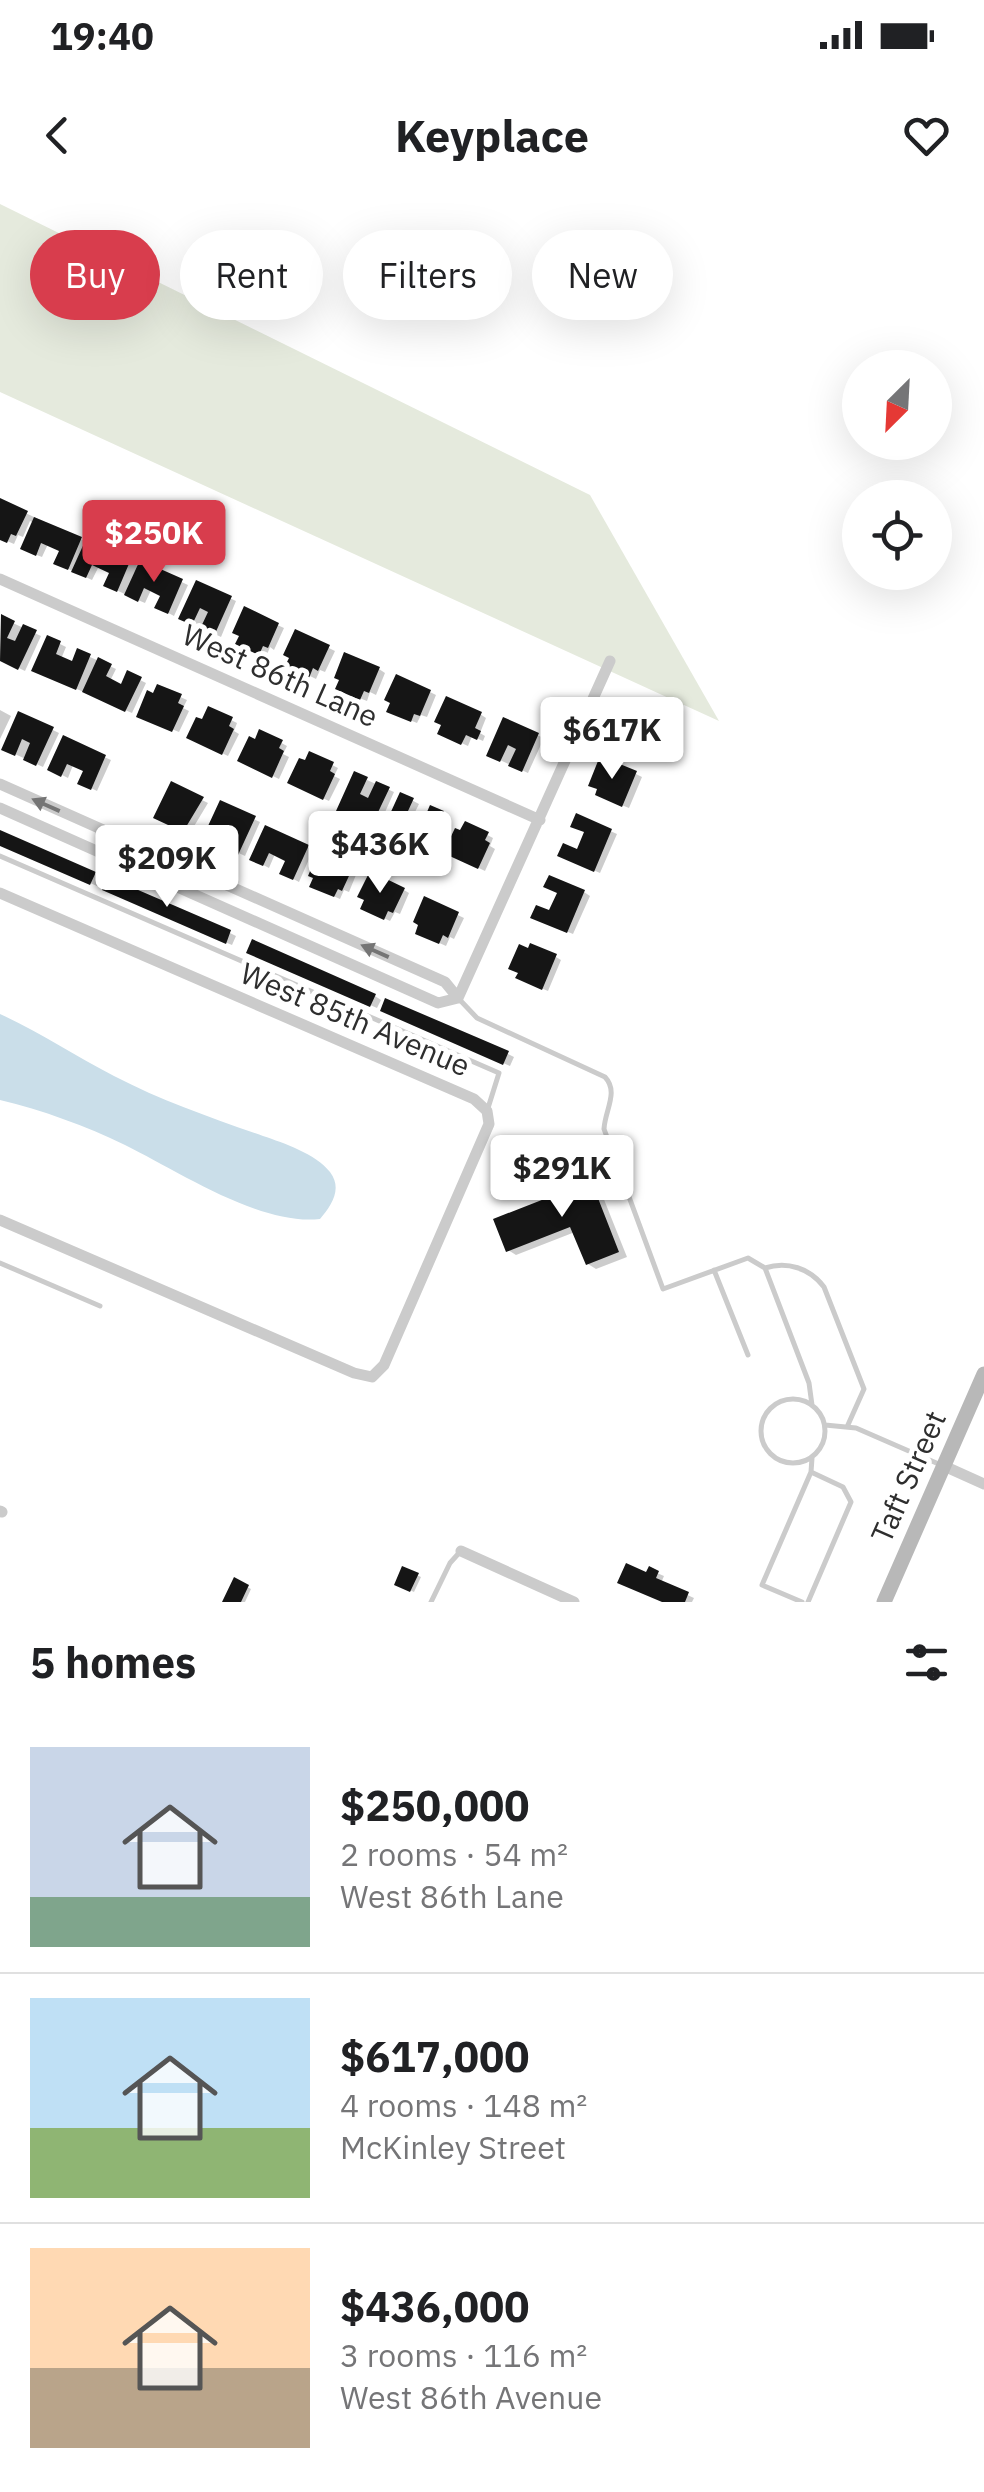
<!DOCTYPE html>
<html lang="en">
<head>
<meta charset="utf-8">
<style>
	:root { --surface:#fff; --page:#f2f2f2; --text:#202124; --muted:#757577; --line:#e0e0e0; --accent:#d83d4d }
	body { margin:0; font-family:"IBM Plex Sans",sans-serif; background:var(--page); color:var(--text); height:100vh; display:flex; flex-direction:column; font-size:38px; white-space:nowrap }
	* { box-sizing:border-box; margin:0 }
	p { font-size:32px; color:var(--muted) }
	.icon { flex:none; width:55px; height:55px; fill:none; stroke:currentColor; stroke-width:2; stroke-linecap:round; stroke-linejoin:round }
	.map { position:relative; height:1402px; overflow:hidden }
	.drawer { display:flex; flex-direction:column; background:var(--surface); flex:1 }
	.drawer>* { flex:none }
	.guide { position:absolute; left:30px; top:30px; width:925px; height:90px; display:flex; gap:20px }
	.needle { width:65px; rotate:204deg }
	.tools { position:absolute; left:842px; top:150px; display:grid; gap:20px }
	.tools a { display:grid; place-items:center; width:110px; height:110px; border-radius:50%; background:var(--surface); box-shadow:0 10px 40px #0002; font-size:50px }
	.price { position:absolute; translate:-50% -85px; padding:0 22px; border-radius:10px; background:#fff; color:#222; font-size:32px; line-height:65px; filter:drop-shadow(0 2px 5px #0008) }
	.price::after { content:''; position:absolute; left:50%; top:60px; width:30px; height:22px; margin-left:-15px; background:inherit; clip-path:polygon(0 0,100% 0,50% 100%) }
	.price.on { background:var(--accent); color:#fff }
	ul { padding:0; list-style:none }
	li { display:flex; align-items:center; gap:30px; height:250px; padding:0 30px }
	li+li { border-top:2px solid var(--line) }
	li span { display:grid; place-items:center; flex:none; width:280px; height:200px; border-radius:0px; color:#555 }
	li>.icon { margin-inline-start:auto }
	span .icon { width:120px; height:120px; fill:#fffc; stroke-width:1 }
	li b { font-size:42px }
	h2 { display:flex; justify-content:space-between; align-items:center; height:120px; padding:0 30px; font-size:42px }
	.chip { padding:0 35px; border-radius:45px; background:var(--surface); box-shadow:0 10px 40px #0002; font-size:35px; line-height:90px }
	.chip.on { background:var(--accent); color:#fff }
	.status { display:flex; justify-content:space-between; align-items:center; height:70px; padding:0 50px; background:var(--surface); direction:ltr }
	.status svg { height:28px; fill:currentColor }
	header { display:flex; justify-content:space-between; align-items:center; height:130px; padding:0 30px; background:var(--surface); font-size:45px; font-weight:800 }
	.map>svg:first-child { display:block }
</style>
</head>
<body>
<div class="status"><b>19:40</b><svg viewBox="0 0 49 12"><path d="M0 12V9h3v3zM5 12V6h3v6zM10 12V3h3v9zM15 12V0h3v12zM26 1h20v11H26zM47 4h2v5h-2z"/></svg></div>
<header><svg class="icon" aria-label="back" viewBox="0 0 24 24"><path d="M15 5l-7 7 7 7"/></svg>Keyplace<svg class="icon" aria-label="heart" viewBox="0 0 24 24"><path d="M12 20l-8-8c-3-5 5-10 8-4 3-6 11-1 8 4z"/></svg></header>
<div class="map">
<svg width="984" height="1402" viewBox="0 0 984 1402">
	<rect width="100%" height="100%" fill="#fff"/>
	<path fill="#e5eadd" d="M0,4L590,295L719,521L0,192Z"/>
	<path fill="#cadee9" d="M0,814C40,832 75,856 114,876C162,901 212,918 263,936C284,943 316,954 330,972C343,989 331,1006 320,1019C260,1026 178,971 125,945C86,926 42,910 0,900Z"/>
	<path fill="#0003" d="M0,301L138,366L141,363L188,385L174,416L157,407L163,395L151,390L145,403L133,398L112,388V372L99,366L92,380L62,366V350L48,344L42,357L29,352L34,323L30,321L23,337L18,335L14,344L0,338Z
		M197,383L236,401L221,437L182,418Z
		M245,410L284,428L274,450L270,447L266,457L244,447Z
		M2,418L41,436L25,471L0,459Z
		M296,432L335,451L325,472L320,470L316,479L288,465Z
		M48,438L66,447L61,459L73,464L90,457L99,461L116,469L110,481L122,487L128,474L146,483L132,513L40,473Z
		M379,469L385,473L376,495L370,492L367,501L344,492Z
		M158,487L187,500L183,508L189,511L179,532L139,516Z
		M430,492L436,495L427,517L421,515L417,523L395,514Z
		M209,509L237,523L234,531L239,534L228,556L189,537L203,523Z
		M0,510L11,516L0,539Z
		M20,514L59,533L43,567L4,549Z
		M480,514L486,518L480,533L485,536L483,541L472,536L468,546L446,536Z
		M504,521L544,538L528,573L489,555Z
		M261,532L287,546L283,554L289,557L279,579L240,560Z
		M64,539L111,560L97,591L81,583L86,571L73,565L68,578L50,569Z
		M332,565L338,568L334,576L340,579L329,601L296,586Z
		M636,574L642,577L629,608L604,598Z
		M367,580L394,592L378,628L345,613Z
		M172,585L208,603L190,633L157,617Z
		M402,595L419,604L413,616L425,622L432,608L449,617L434,648L393,629Z
		M221,604L260,622L245,656L228,648L235,632L230,630L223,647L205,638Z
		M577,616L617,634L600,673L566,658L578,652L587,632Z
		M466,624L493,638L490,646L495,649L485,671L446,652Z
		M266,628L313,650L299,682L282,673L288,660L275,654L269,668L252,659Z
		M0,644L95,674L101,677L97,686Z
		M353,667L358,670L349,692L344,690L340,699L318,689Z
		M109,680L230,733L236,736L232,745L111,693Z
		M404,690L409,693L400,714L395,712L390,721L363,708Z
		M584,692L590,696L573,734L539,720Z
		M426,700L464,718L454,739L450,737L446,746L424,736L421,725Z
		M255,755L375,796L381,800L377,808Z
		M556,757L561,760L548,791L524,781Z
		M387,801L508,854L514,857L510,866L389,814Z
		M587,972L595,977L627,1057L596,1069L588,1064L575,1032L516,1055L508,1050Z
		M403,1369L421,1377L414,1392L397,1384Z
		M650,1370L664,1376L661,1383L694,1398L692,1402H665L648,1375Z
		M235,1381L251,1389L245,1402H225Z"/>
	<path fill="#151515" d="M0,298L28,311L16,336L11,334L7,343L0,340Z
		M34,317L82,337L68,370L53,364L59,351L41,343L36,356L20,349Z
		M86,339L131,359L117,392L103,386L109,373L92,365L86,378L71,372Z
		M140,360L183,379L168,414L154,408L160,396L144,388L138,402L124,395Z
		M196,380L232,396L214,436L200,429L208,412L200,408L192,425L178,419Z
		M244,406L279,423L268,448L263,446L259,455L235,444L239,436L232,433Z
		M1,414L15,421L7,438L15,441L23,424L37,430L18,470L0,461Z
		M295,429L330,445L318,471L313,468L309,478L285,466L289,458L283,455Z
		M47,435L61,441L56,454L72,461L77,448L91,454L76,490L31,471Z
		M344,452L380,467L369,493L364,491L360,500L335,489L339,480L334,478Z
		M98,457L112,464L106,476L121,484L127,470L142,477L125,512L82,492Z
		M396,474L431,490L420,516L414,514L411,522L386,512L390,503L384,500Z
		M157,484L182,494L178,503L184,506L172,532L136,517L147,490L153,493Z
		M446,496L482,512L475,528L481,531L477,540L466,535L461,545L437,534L441,525L434,522Z
		M208,506L233,517L229,526L234,529L222,555L186,538L196,517L202,519Z
		M18,511L54,527L36,566L23,560L30,543L22,539L15,556L1,550Z
		M503,517L539,533L522,572L508,566L516,549L508,545L500,562L486,556Z
		M259,529L283,540L279,548L284,551L272,578L237,561L249,536L255,539Z
		M63,535L106,555L91,590L77,584L83,571L67,564L61,577L47,570Z
		M309,551L334,562L330,571L335,574L323,600L287,583L299,558L305,560Z
		M610,560L637,571L622,607L595,595L597,589L588,586L598,561L608,565Z
		M354,571L368,577L360,594L368,598L376,581L390,587L371,627L336,611Z
		M171,581L204,597L183,632L153,618Z
		M400,592L414,598L408,611L424,619L430,605L444,611L428,647L384,627Z
		M220,600L256,616L238,655L225,649L232,632L224,629L216,646L202,639Z
		M576,613L612,629L594,672L557,656L563,643L577,649L584,632L570,627Z
		M465,621L489,632L485,640L490,643L478,669L443,653L455,628L460,630Z
		M265,625L309,645L293,680L279,674L285,661L269,653L263,666L249,660Z
		M0,630L96,672L90,685L0,646Z
		M319,650L354,665L342,691L338,689L334,697L309,687L313,678L308,676Z
		M370,671L405,688L393,713L388,711L384,720L360,709L364,700L357,697Z
		M549,675L585,690L567,733L530,718L536,705L549,710L557,693L543,687Z
		M108,677L231,730L226,744L102,690Z
		M424,696L459,712L448,738L443,735L439,744L415,734L418,725L413,722Z
		M252,739L376,794L370,807L246,753Z
		M530,743L557,754L542,790L515,778L518,773L508,769L519,744L528,748Z
		M385,798L509,851L503,865L380,811Z
		M587,970L619,1052L586,1065L570,1027L506,1052L493,1019L557,994L553,983Z
		M626,1363L646,1372L649,1366L659,1371L656,1378L689,1392L685,1402H662L617,1383Z
		M402,1366L419,1373L410,1392L394,1385Z
		M234,1377L249,1385L241,1402H222Z"/>
	<g fill="none" stroke-linecap="round" stroke-linejoin="round">
		<path stroke="#cbcbcb" stroke-width="5" d="M0,656L499,873L488,908
			M459,799L477,818L605,877C619,892 605,910 604,929L663,1089L748,1058L765,1068L809,1183L812,1205
			M0,1063L100,1106
			M765,1068C787,1061 810,1068 824,1087L864,1189L847,1227
			M714,1070L748,1155
			M761 1231a32 32 0 1 1 64 0a32 32 0 1 1-64 0Z
			M825,1225L856,1228L941,1265
			M431,1402L450,1363L459,1353
			M802,1402L762,1385L811,1272L812,1258
			M808,1402L851,1302L843,1287L811,1272"/>
		<path stroke="#cbcbcb" stroke-width="11" d="M0,379L540,620
			M0,584L445,782L458,798
			M0,608L438,803L458,798
			M0,693L474,899L487,911L489,924L384,1165L372,1177L354,1173L0,1020
			M458,798L610,461
			M944,1266L984,1284
			M0,1311L2,1312
			M461,1351L574,1402"/>
		<path stroke="#b8b8b8" stroke-width="15" d="M884,1402L984,1174"/>
	</g>
	<defs><path id="oneway-solid" d="M-6-.8H1V-3.2L6.5 0L1 3.2V.8H-6Z" transform="scale(2.5)"/></defs>
	<g fill="#757575">
		<use href="#oneway-solid" transform="translate(46 605) rotate(-156)"/>
		<use href="#oneway-solid" transform="translate(375 751) rotate(-156)"/>
	</g>
	<g text-anchor="middle" stroke-width="10" stroke-linejoin="round" paint-order="stroke">
		<g font-size="30" fill="#2e2e2e" stroke="#fff">
			<text transform="translate(280 476) rotate(24)" y="10">West 86th Lane</text>
			<text transform="translate(355 820) rotate(23)" y="10">West 85th Avenue</text>
			<text transform="translate(909 1277) rotate(-66)" y="10">Taft Street</text>
		</g>
	</g>
</svg>
<div class="tools">
<a><svg class="needle" viewBox="-14 -14 28 28"><path d="M0-13l5 13h-10z" fill="#e53935"/><path d="M0 13l5-13h-10z" fill="#757577"/></svg></a>
<a><svg class="icon" aria-label="locate" viewBox="0 0 24 24"><circle cx="12" cy="12" r="6"/><path d="M12 2v4M12 18v4M2 12h4M18 12h4"/></svg></a>
</div>
<b class="price on" style="left:154px;top:385px">$250K</b>
<b class="price" style="left:612px;top:582px">$617K</b>
<b class="price" style="left:380px;top:696px">$436K</b>
<b class="price" style="left:167px;top:710px">$209K</b>
<b class="price" style="left:562px;top:1020px">$291K</b>
<div class="guide">
<a class="chip on">Buy</a>
<a class="chip">Rent</a>
<a class="chip">Filters</a>
<a class="chip">New</a>
</div>
</div>
<section class="drawer">
<h2>5 homes<svg class="icon" aria-label="filters" viewBox="0 0 24 24"><path d="M4 7h16M4 17h16"/><circle cx="9" cy="7" r="2"/><circle cx="15" cy="17" r="2"/></svg></h2>
<ul>
<li><span style="background:linear-gradient(#c9d6e8 75%,#7fa58c 0)"><svg class="icon" aria-label="home" viewBox="0 0 24 24"><path d="M3 11l9-7 9 7M6 9v11h12V9"/></svg></span><div><b>$250,000</b><p>2 rooms · 54 m²</p><p>West 86th Lane</p></div></li>
<li><span style="background:linear-gradient(#bfe0f5 65%,#8fb573 0)"><svg class="icon" aria-label="home" viewBox="0 0 24 24"><path d="M3 11l9-7 9 7M6 9v11h12V9"/></svg></span><div><b>$617,000</b><p>4 rooms · 148 m²</p><p>McKinley Street</p></div></li>
<li><span style="background:linear-gradient(#ffd9b3 60%,#b9a48a 0)"><svg class="icon" aria-label="home" viewBox="0 0 24 24"><path d="M3 11l9-7 9 7M6 9v11h12V9"/></svg></span><div><b>$436,000</b><p>3 rooms · 116 m²</p><p>West 86th Avenue</p></div></li>
</ul>
</section>
</body>
</html>
